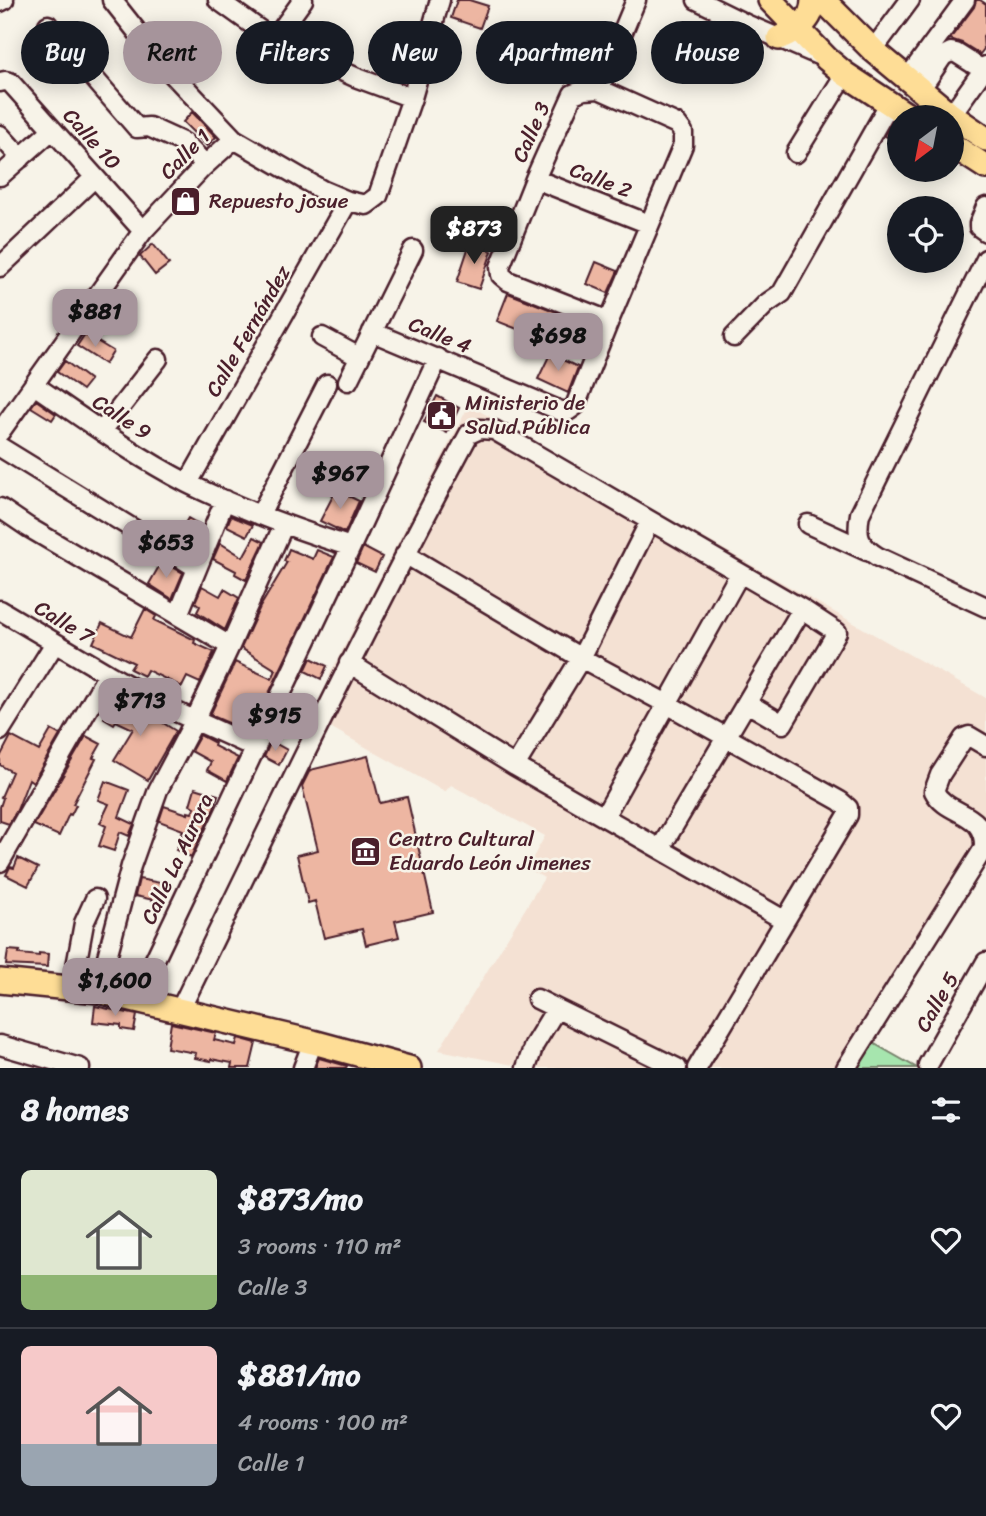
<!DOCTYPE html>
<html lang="en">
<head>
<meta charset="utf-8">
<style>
	:root { --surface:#171b24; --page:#20242c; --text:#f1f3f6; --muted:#9ea1a6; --line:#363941; --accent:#a6949b }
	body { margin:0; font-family:Sriracha,sans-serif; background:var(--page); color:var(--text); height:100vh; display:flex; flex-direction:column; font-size:26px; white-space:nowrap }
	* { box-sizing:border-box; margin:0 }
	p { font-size:23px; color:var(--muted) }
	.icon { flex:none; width:38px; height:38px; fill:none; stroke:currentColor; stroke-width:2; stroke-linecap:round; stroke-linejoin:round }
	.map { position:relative; height:1068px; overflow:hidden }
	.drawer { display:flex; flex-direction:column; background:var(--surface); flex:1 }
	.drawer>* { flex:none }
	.banner { position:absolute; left:21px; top:21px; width:945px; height:63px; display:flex; gap:14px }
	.needle { width:46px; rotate:212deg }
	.tools { position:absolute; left:887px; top:105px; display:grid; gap:14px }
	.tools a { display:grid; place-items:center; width:77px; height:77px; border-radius:50%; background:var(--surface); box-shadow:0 4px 18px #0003; font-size:35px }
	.price { position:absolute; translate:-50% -60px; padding:0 16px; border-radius:14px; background:var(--accent); color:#111; font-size:23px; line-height:46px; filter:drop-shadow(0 2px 4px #0008) }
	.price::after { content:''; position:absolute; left:50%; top:42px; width:21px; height:16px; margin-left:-10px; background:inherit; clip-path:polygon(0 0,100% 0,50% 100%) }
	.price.current { background:#222; color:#fff }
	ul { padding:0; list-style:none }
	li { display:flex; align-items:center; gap:21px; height:175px; padding:0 21px }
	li+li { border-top:2px solid var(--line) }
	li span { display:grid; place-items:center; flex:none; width:196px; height:140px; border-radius:10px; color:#555 }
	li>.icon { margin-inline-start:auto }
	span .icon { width:84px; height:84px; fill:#fffc; stroke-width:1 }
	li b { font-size:30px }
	h2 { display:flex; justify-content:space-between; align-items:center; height:84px; padding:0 21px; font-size:30px }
	.pill { padding:0 24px; border-radius:32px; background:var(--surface); box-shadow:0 4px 18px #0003; font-size:24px; line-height:63px }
	.pill.current { background:var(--accent); color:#111 }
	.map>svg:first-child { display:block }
</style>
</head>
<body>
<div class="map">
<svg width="986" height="1068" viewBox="0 0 986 1068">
	<rect width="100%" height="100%" fill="#f7f3e8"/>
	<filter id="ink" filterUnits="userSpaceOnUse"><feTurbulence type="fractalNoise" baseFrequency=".0143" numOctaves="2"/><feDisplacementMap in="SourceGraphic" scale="14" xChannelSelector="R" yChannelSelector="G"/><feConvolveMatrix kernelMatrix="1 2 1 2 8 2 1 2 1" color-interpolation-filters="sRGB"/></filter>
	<g filter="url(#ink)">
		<path fill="#f4e1d3" d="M469,405L986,698V837L848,1068H528L439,1050L544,878L527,868L545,836L451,785L445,792L323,723L344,685L329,676Z"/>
		<path fill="#a6e5ae" stroke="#78826c" stroke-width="2" d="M866,1039L917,1068H850Z"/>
		<path fill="#edb6a2" stroke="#4a1f2b" stroke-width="2" d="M457,0H469L488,6L480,28L451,18Z
			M976,0H980L986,4V32L983,36L984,49L980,54L962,43L950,39L974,7Z
			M732,30L751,38L738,70L719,62Z
			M192,112L216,137L207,146L183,122Z
			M891,123L900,128V143L885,136Z
			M470,243L492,251L479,289L457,282Z
			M153,244L169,264L155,275L140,256Z
			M596,262L618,271L608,293L587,284Z
			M508,293L557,312L545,340L497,321Z
			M85,334L113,351L105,364L77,346Z
			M550,354L578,367L568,393L538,379Z
			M65,361L90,380L82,390L57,372Z
			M437,396L459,408L447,433L424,422Z
			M36,400L56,414L52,420L31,407Z
			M336,490L359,501L345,533L320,521Z
			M231,516L253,525L247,536L227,526Z
			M188,518L200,525L193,536L196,538L189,550L169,538L175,527L181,530Z
			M254,537L264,542L246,580L235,574L236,571L213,559L220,543L243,557Z
			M363,547L382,557L375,572L356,563Z
			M289,549L313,559L317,550L334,557L262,708L244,701L231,724L210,715L235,662L272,679L276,670L241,648L260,607L287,562L284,561Z
			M162,561L183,573L172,599L149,584Z
			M202,586L220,596L224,589L239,598L225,630L197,612L200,606L195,602Z
			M145,609L156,616L154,620L195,640L194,643L214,652L200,683L187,677L182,687L147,670L144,676L130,669L134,663L93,643L102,623L131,637Z
			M311,658L327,666L321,679L305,671Z
			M117,696L127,702L126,704L161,719L160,721L176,731L148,780L114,760L133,729L116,721L114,724L104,718Z
			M51,730L60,735L33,782L29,779L17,810L9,824L0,821V807L3,798L1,797L12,772L0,765V757L11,736L39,751Z
			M200,735L215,743L214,746L238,758L227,781L207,770L211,762L191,751Z
			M86,736L101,744L93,758L96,759L73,804L76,805L71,815L69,814L59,836L34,825Z
			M271,741L287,750L279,765L264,757Z
			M368,756L380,803L407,797L433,912L395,921L399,937L366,945L362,929L324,938L315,901L308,903L297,855L318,850L302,786L310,770Z
			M105,781L129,790L119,817L134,824L129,836L120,832L114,851L99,846L106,826L100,823L109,804L98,800Z
			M195,788L218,795L213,811L191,857L176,850L184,833L182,832L183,830L159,821L164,806L188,814V812L192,813L195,807L190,805Z
			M18,858L38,868L28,886L6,875L10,867L14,868Z
			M139,879L166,884L163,902L135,896Z
			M8,950L20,951L19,954L39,956V953L48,954L47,967L6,965Z
			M95,1006L137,1015L134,1031L121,1029V1025L93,1022Z
			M171,1023L216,1033L214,1040L236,1045L238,1038L256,1043L250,1068H231L232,1063L211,1059V1061L195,1058L196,1053L167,1048Z
			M319,1058L347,1066L346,1068H315Z"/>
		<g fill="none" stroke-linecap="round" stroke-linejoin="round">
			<defs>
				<path id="minor" d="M112,0L161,62L234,139L322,190L348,201L366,205L378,196L412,98L440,0
					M218,0L274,40L355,77L412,98
					M697,0L748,25L818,55
					M0,2L4,0
					M48,25L137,128L149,127L184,143L205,164
					M274,40L303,0
					M873,50L910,0
					M907,79L965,0
					M0,82L5,81L10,82L143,231
					M599,89L636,0
					M920,90L943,56L951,52L956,53L983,70
					M951,115L986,66
					M0,135L21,158
					M796,153L845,74
					M0,176L52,130
					M535,179L649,224
					M986,207L979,224V227L986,232
					M986,259L860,514C856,536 858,545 878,557L986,607
					M0,267L95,177
					M372,332L561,411H568L575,406L609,321L683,145V132L677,124L599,89L584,90L573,94L535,179L500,267L501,275L508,281L609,321
					M322,337L359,357
					M734,337L766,304L782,293L889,104
					M348,381L413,250
					M34,385C84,419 133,455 187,483C239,509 295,529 351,547
					M102,431L158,359
					M0,432L143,231L202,168L234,139
					M0,447L197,568
					M188,483L348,201
					M0,508L28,527L230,646
					M260,515L327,384
					M808,524L867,551
					M405,554L581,658L667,704L840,801L848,808V815L697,1068
					M0,610L108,674L172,710L256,748
					M178,615L225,500
					M349,663L515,766L784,920
					M0,731L55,643
					M515,766L581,658L650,521
					M604,817L740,573
					M660,849L802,609
					M0,862L108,674
					M72,988L84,923L95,899
					M98,991L131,866L158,790L195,720L230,646L284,524
					M136,999L351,547L438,358
					M537,999L677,1068
					M180,1010C274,816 367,624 469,434L480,429L494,430L802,609L837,632L783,724L747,703
					M0,1045L80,1068
					M928,1065L986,962
					M303,1068L313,1042
					M526,1068L534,1045L556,1009
					M846,1068L984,848C986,810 947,817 934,791L940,775L964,738L969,736L986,746"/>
				<path id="major" d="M770,0L827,59L845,74L910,117
					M823,0L873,50L951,115L986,139
					M779,38C797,30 813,21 813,0
					M952,145L986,167
					M0,981L98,991L313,1042L409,1068"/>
			</defs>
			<use href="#minor" stroke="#4a1f2b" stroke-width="23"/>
			<use href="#major" stroke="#4a1f2b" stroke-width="28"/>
			<use href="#minor" stroke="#f7f3e8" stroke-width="18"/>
			<use href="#major" stroke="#fedd96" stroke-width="23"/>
		</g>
	</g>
	<defs>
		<symbol id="shop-square" viewBox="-11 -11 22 22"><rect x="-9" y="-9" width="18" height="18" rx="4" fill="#4a1f2b" stroke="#f7f3e8"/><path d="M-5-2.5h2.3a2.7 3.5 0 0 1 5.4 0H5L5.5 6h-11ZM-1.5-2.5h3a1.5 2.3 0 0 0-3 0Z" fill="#fff"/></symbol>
		<symbol id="civic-square" viewBox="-11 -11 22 22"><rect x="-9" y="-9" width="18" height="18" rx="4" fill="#4a1f2b" stroke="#f7f3e8"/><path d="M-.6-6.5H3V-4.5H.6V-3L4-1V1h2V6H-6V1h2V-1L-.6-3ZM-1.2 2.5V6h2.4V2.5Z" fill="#fff"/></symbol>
		<symbol id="museum-square" viewBox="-11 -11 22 22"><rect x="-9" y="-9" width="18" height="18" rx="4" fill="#4a1f2b" stroke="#f7f3e8"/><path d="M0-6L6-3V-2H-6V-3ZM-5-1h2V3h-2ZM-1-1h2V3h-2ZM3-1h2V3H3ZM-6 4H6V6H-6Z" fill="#fff"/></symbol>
	</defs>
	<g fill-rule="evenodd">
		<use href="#shop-square" x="168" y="184" width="35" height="35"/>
		<use href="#civic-square" x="424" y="398" width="35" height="35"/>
		<use href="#museum-square" x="348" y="834" width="35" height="35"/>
	</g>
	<g text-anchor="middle" stroke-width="5" stroke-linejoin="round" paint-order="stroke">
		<g font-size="21" fill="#4a1f2b" stroke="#f7f3e8">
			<text transform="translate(531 132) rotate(-66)" y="7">Calle 3</text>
			<text transform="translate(92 139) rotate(48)" y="7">Calle 10</text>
			<text transform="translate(185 154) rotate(-45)" y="7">Calle 1</text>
			<text transform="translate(601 180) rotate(21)" y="7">Calle 2</text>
			<text transform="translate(248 331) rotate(-60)" y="7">Calle Fernández</text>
			<text transform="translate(440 335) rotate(22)" y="7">Calle 4</text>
			<text transform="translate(122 417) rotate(33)" y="7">Calle 9</text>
			<text transform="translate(64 622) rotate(31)" y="7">Calle 7</text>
			<text transform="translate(177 859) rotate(-65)" y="7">Calle La Aurora</text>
			<text transform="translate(937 1002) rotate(-60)" y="7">Calle 5</text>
		</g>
		<g font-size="21" fill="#4a1f2b" stroke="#f7f3e8" text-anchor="start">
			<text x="209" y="208">Repuesto josue</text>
			<text x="465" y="410">Ministerio de<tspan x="465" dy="24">Salud Pública</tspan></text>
			<text x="389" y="846">Centro Cultural<tspan x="389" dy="24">Eduardo León Jimenes</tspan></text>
		</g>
	</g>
</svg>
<div class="tools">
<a><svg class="needle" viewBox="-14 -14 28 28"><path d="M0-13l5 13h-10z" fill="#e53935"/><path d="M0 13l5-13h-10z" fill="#9ea1a6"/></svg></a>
<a><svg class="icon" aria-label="locate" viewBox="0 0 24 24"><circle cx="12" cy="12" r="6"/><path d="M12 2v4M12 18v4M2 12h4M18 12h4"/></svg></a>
</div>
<b class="price current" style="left:474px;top:266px">$873</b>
<b class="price" style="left:95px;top:349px">$881</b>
<b class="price" style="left:558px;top:373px">$698</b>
<b class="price" style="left:340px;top:511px">$967</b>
<b class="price" style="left:166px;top:580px">$653</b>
<b class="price" style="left:140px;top:738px">$713</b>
<b class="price" style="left:275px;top:753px">$915</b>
<b class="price" style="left:115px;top:1018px">$1,600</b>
<div class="banner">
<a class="pill">Buy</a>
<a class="pill current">Rent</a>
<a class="pill">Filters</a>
<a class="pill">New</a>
<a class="pill">Apartment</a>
<a class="pill">House</a>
</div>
</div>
<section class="drawer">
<h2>8 homes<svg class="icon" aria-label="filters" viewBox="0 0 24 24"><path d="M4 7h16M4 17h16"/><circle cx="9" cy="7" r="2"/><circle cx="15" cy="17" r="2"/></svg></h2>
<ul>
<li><span style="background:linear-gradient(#dfe7d0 75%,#8fb573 0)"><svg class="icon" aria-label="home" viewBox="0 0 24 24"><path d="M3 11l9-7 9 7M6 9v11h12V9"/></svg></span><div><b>$873/mo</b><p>3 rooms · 110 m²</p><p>Calle 3</p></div><svg class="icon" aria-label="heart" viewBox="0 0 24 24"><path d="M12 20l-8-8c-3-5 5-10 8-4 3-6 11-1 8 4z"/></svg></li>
<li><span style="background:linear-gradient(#f6c9c9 70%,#9aa5b1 0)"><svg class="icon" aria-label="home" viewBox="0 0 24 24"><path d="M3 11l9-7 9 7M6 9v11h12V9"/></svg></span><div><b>$881/mo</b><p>4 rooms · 100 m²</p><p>Calle 1</p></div><svg class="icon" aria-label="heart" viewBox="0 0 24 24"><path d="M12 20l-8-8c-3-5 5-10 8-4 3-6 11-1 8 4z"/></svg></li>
</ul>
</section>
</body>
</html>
